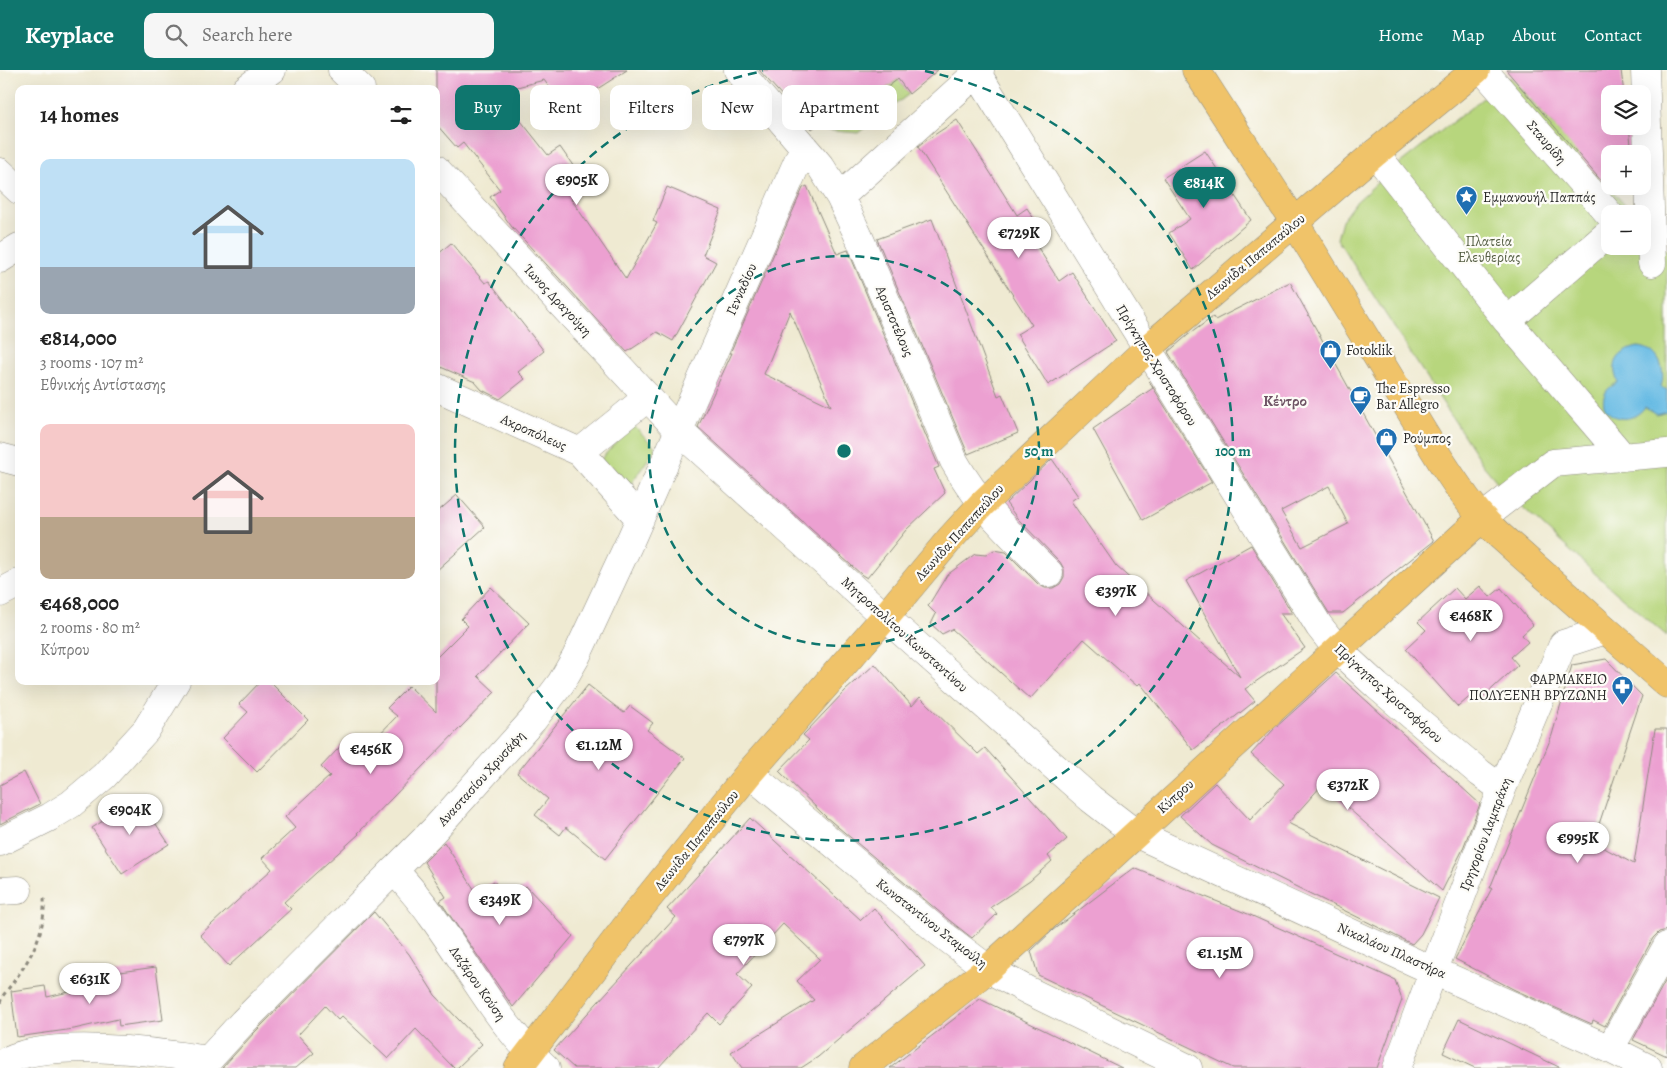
<!DOCTYPE html>
<html lang="en">
<head>
<meta charset="utf-8">
<style>
	:root { --surface:#fff; --page:#f6f6f6; --text:#222; --muted:#767676; --accent:#0f766e }
	body { margin:0; font-family:Alegreya,serif; background:var(--page); color:var(--text); height:100vh; display:flex; flex-direction:column; font-size:19px; white-space:nowrap }
	* { box-sizing:border-box; margin:0 }
	p { font-size:16px; color:var(--muted) }
	.icon { flex:none; width:28px; height:28px; fill:none; stroke:currentColor; stroke-width:2; stroke-linecap:round; stroke-linejoin:round }
	.map { position:relative; flex:1; overflow:hidden }
	.details { position:absolute; left:15px; top:15px; width:425px; height:600px; display:flex; flex-direction:column; background:var(--surface); border-radius:10px; box-shadow:0 5px 20px #0002 }
	.details>* { flex:none }
	.hud { position:absolute; left:455px; top:15px; width:475px; height:45px; display:flex; gap:10px }
	.controls { position:absolute; left:1601px; top:15px; display:grid; gap:10px }
	.controls a { display:grid; place-items:center; width:50px; height:50px; border-radius:10px; background:var(--surface); box-shadow:0 5px 20px #0002; font-size:25px }
	.price { position:absolute; translate:-50% -42px; padding:0 11px; border-radius:18px; background:#fff; color:#222; font-size:16px; line-height:32px; filter:drop-shadow(0 1px 2px #0008) }
	.price::after { content:''; position:absolute; left:50%; top:30px; width:15px; height:11px; margin-left:-8px; background:inherit; clip-path:polygon(0 0,100% 0,50% 100%) }
	.price.selected { background:var(--accent); color:#fff }
	ul { padding:0; list-style:none }
	li { display:grid; align-content:center; gap:10px; height:265px; padding:0 25px }
	li span { display:grid; place-items:center; height:155px; border-radius:10px; color:#555 }
	li>.icon { margin-inline-start:auto }
	span .icon { width:90px; height:90px; fill:#fffc; stroke-width:1 }
	li b { font-size:21px }
	h2 { display:flex; justify-content:space-between; align-items:center; height:60px; padding:0 25px; font-size:21px }
	.chip { padding:0 18px; border-radius:10px; background:var(--surface); box-shadow:0 5px 20px #0002; font-size:18px; line-height:45px }
	.chip.selected { background:var(--accent); color:#fff }
	header { display:flex; align-items:center; gap:30px; box-sizing:border-box; height:70px; padding:0 25px; background:var(--accent); color:#fff }
	header strong { font-size:24px }
	nav { display:flex; gap:28px; margin-inline-start:auto; font-size:18px }
	.search { width:350px; height:45px; background:var(--page); display:flex; align-items:center; gap:12px; box-sizing:border-box; padding:0 18px; border-radius:10px; color:var(--muted); font-size:19px }
	.map>svg:first-child { display:block }
</style>
</head>
<body>
<header>
<strong>Keyplace</strong>
<div class="search"><svg class="icon" aria-label="search" viewBox="0 0 24 24"><circle cx="10" cy="10" r="6"/><path d="M15 15l6 6"/></svg>Search here</div>
<nav><a>Home</a><a>Map</a><a>About</a><a>Contact</a></nav>
</header>
<div class="map">
<svg width="1667" height="998" viewBox="0 0 1667 998">
	<rect width="100%" height="100%" fill="#fdfcf7"/>
	<filter id="ink" filterUnits="userSpaceOnUse"><feTurbulence type="fractalNoise" baseFrequency=".02" numOctaves="2"/><feDisplacementMap in="SourceGraphic" scale="10" xChannelSelector="R" yChannelSelector="G"/><feConvolveMatrix kernelMatrix="1 2 1 2 8 2 1 2 1" color-interpolation-filters="sRGB"/></filter>
	<filter id="wash" filterUnits="userSpaceOnUse"><feTurbulence type="fractalNoise" baseFrequency=".0096" numOctaves="4" result="noise"/><feDisplacementMap in="SourceGraphic" scale="20" xChannelSelector="R" yChannelSelector="G"/><feGaussianBlur stdDeviation="1.12" result="paint"/><feColorMatrix in="noise" values="0 0 0 0 0 0 0 0 0 0 0 0 0 0 0 0 0 1.4 0 .05"/><feComposite in="paint" operator="in"/></filter>
	<g filter="url(#wash)">
		<rect width="100%" height="100%" fill="#efead2"/>
		<path fill="#b7d67d" stroke="#718054" d="M1510,7L1633,144H1610V176H1642L1643,154L1667,181V566L1613,520L1504,420L1483,395L1337,169L1342,150L1354,134L1390,101Z
			M898,9L909,24L858,63L812,59L833,43L842,53Z
			M632,354L656,378L625,422L595,396Z"/>
		<path fill="#68bbe4" stroke="#4a7388" d="M1638,277C1658,278 1667,300 1661,317L1667,320V341L1656,344L1645,337C1627,361 1594,343 1606,322C1608,318 1614,315 1618,312C1609,293 1619,281 1638,277Z"/>
		<g id="blocks">
			<path fill="#eca0d1" fill-rule="evenodd" d="M436,0H627L594,21L566,40L544,10L498,22L548,85L560,77L588,117L571,129L626,209L657,153L653,151L667,117L721,140L703,185L716,192L673,271L657,262L627,282L512,157L490,127L500,120L463,73L457,78L436,54Z
				M759,0H938L909,24L898,9L841,53L833,43L812,59Z
				M1506,0H1621L1624,24H1610V56H1629L1632,84H1610V116H1614L1609,120Z
				M957,50L1017,145L1027,138L1047,169L1037,176L1059,211L1072,202L1116,271L1048,315L1017,264L1032,255L918,77L928,69Z
				M1205,81L1251,150L1193,200L1169,163L1190,149L1163,108Z
				M807,116L837,184L848,180L939,397L934,399L945,423L906,460L867,508L862,505L698,357L732,283H730L803,118ZM790,241L831,336L764,304Z
				M932,149L998,326L1002,324L1018,363L968,384L877,169Z
				M451,173L485,213L489,211L544,281L518,302L525,309L500,329L482,320L475,312L436,295V186Z
				M1290,212L1434,471L1343,543H1329L1168,282L1188,265L1213,247L1215,250ZM1329,416L1348,454L1302,477L1281,441Z
				M1149,311L1212,412L1143,450L1093,359L1153,318Z
				M1052,389L1078,426L1071,431L1116,496L1240,607L1186,511L1251,475L1292,543H1280L1305,578L1245,619L1255,631L1193,680L1140,613L1137,616L1084,569L1030,629L952,559L942,564L931,554L936,544L928,536L947,505L975,484L986,485L994,480L1006,482L1038,514L1045,518H1053L1060,514L1064,507V499L1060,492L1017,448L1006,433Z
				M457,425L485,457L436,501V443Z
				M1480,516L1490,527L1501,518L1533,555L1522,565L1528,572L1511,587L1518,595L1482,628L1476,621L1458,637L1406,579L1426,560L1418,552L1455,518L1465,529Z
				M491,517L529,553L478,606L495,622L358,763L359,764L284,832L291,839L229,896L200,865L272,799L262,788L295,758L285,747L330,706L321,697L352,664L366,678L397,646L387,638L409,616L436,642V588L468,556L461,549Z
				M1606,589L1642,626L1593,772L1634,794L1655,659H1667V860L1659,862L1653,868L1605,956L1593,950L1592,954L1515,920L1455,889L1492,818H1490L1552,665L1572,595Z
				M875,594L912,636L920,627L978,684L985,678L1067,769L1048,786L1052,791L1030,811L991,837L997,844L972,868L949,850L826,747L779,701L809,670L803,665L806,662L845,621Z
				M1336,603L1480,734L1462,781L1442,821L1322,715L1288,753L1439,828L1421,864L1412,874L1212,775L1180,746L1215,713L1250,750L1284,714L1251,684L1275,658Z
				M261,611H269L308,650L257,702L223,668L248,642L239,634Z
				M588,615L624,643L630,636L653,653L647,660L685,688L605,789L566,757L560,765L535,745L548,729L517,703Z
				M24,702L40,734L0,754V715Z
				M139,728L169,774L122,804L92,758Z
				M750,748L861,850L874,838L925,896L818,987L801,998H742L731,982L814,930L797,911L820,889L783,854L737,904L752,918L719,954L708,943L658,998H574L554,980L676,847L667,839Z
				M444,772L476,822L494,811L506,829L526,816L573,866L513,937L440,831L446,827L424,792Z
				M1134,798L1248,844L1395,910L1402,930L1377,998H1233L1038,905L1031,881L1053,860Z
				M374,842L409,884L435,925L482,974L457,998H454L416,959L388,989L342,946L338,950L325,936L298,965L314,983L296,998H222L254,963Z
				M156,897L163,950L119,956L118,949L74,959L17,967L11,921L45,916L47,927L113,912L112,903Z
				M1667,908V986L1633,970Z
				M980,929L1122,998H890Z
				M1459,949L1561,998H1475L1443,983Z"/>
		</g>
	</g>
	<g filter="url(#ink)">
		<use href="#blocks" fill-opacity="0" stroke="#8d8a7e" stroke-width="1"/>
		<g fill="none" stroke-linecap="round" stroke-linejoin="round">
			<defs>
				<path id="minor" d="M342,0L361,19
					M738,0L821,97L840,127L859,167L954,391C979,436 1013,467 1049,503
					M1483,0L1610,145
					M1645,0L1652,193
					M977,3L1319,556L1337,579L1377,616L1480,703L1502,719
					M246,19L272,0
					M1375,83L1507,251L1610,162
					M436,99L679,361L885,547L1091,729L1135,763L1416,893L1610,979L1648,998
					M0,102L19,120
					M840,127L980,0
					M0,189L19,177
					M1507,251L1623,387
					M436,317L580,382L648,327
					M580,382L640,449
					M0,387L19,392
					M1482,448L1553,393L1667,383
					M0,523L19,513
					M749,703L939,862L988,899L1029,921L1188,998
					M0,772L50,747L71,734L104,706L146,660L176,611
					M394,800C407,815 420,829 431,845C469,896 498,955 546,998
					M0,821L18,820
					M1610,979L1667,876
					M0,995C38,966 161,982 208,990
					M201,998L243,952L434,760L533,650L561,613L576,587L631,469L804,77
					M1397,998L1502,719L1563,574L1606,560"/>
				<path id="major" d="M1196,0L1295,153L1441,391C1458,417 1475,443 1498,464L1667,614
					M518,998L641,837L749,703L885,547L950,469L982,434L1147,279L1375,83L1476,0
					M863,998L988,899L1482,448"/>
			</defs>
			<use href="#minor" stroke="#8d8a7e" stroke-width="29"/>
			<use href="#major" stroke="#8d8a7e" stroke-width="29"/>
			<path stroke="#8d8a7e" stroke-width="3" stroke-dasharray="4 4" stroke-linecap="butt" d="M0,933L2,927C25,897 46,869 44,828"/>
			<use href="#minor" stroke="#fff" stroke-width="28"/>
			<use href="#major" stroke="#f0c369" stroke-width="28"/>
		</g>
	</g>
	<g fill="none" stroke="#0f766e" stroke-width="2.5" stroke-dasharray="9 6">
		<circle cx="844" cy="381" r="195"/>
		<path d="M925 1A389 389 0 1 1 763 1"/>
	</g>
	<defs>
		<symbol id="sight-pin" viewBox="-11 -11 22 30"><path d="M0 17L-7.5 6A9.5 9.5 0 1 1 7.5 6Z" fill="#1f6fb2" stroke="#fdfcf7"/><path d="M0-6L1.8-2.2L6-1.7L2.9 1.2L3.7 5.4L0 3.3L-3.7 5.4L-2.9 1.2L-6-1.7L-1.8-2.2Z" fill="#fff"/></symbol>
		<symbol id="shop-pin" viewBox="-11 -11 22 30"><path d="M0 17L-7.5 6A9.5 9.5 0 1 1 7.5 6Z" fill="#1f6fb2" stroke="#fdfcf7"/><path d="M-5-2.5h2.3a2.7 3.5 0 0 1 5.4 0H5L5.5 6h-11ZM-1.5-2.5h3a1.5 2.3 0 0 0-3 0Z" fill="#fff"/></symbol>
		<symbol id="cafe-pin" viewBox="-11 -11 22 30"><path d="M0 17L-7.5 6A9.5 9.5 0 1 1 7.5 6Z" fill="#1f6fb2" stroke="#fdfcf7"/><path d="M-5.5-4.5H6V0H3Q3 3.5 0 3.5H-2.5Q-5.5 3.5-5.5 0ZM3-3.2v2h1.7v-2ZM-6 4.5H4V6H-6Z" fill="#fff"/></symbol>
		<symbol id="pharmacy-pin" viewBox="-11 -11 22 30"><path d="M0 17L-7.5 6A9.5 9.5 0 1 1 7.5 6Z" fill="#1f6fb2" stroke="#fdfcf7"/><path d="M-2-6h4v4h4v4h-4v4h-4v-4h-4v-4h4Z" fill="#fff"/></symbol>
	</defs>
	<g fill-rule="evenodd">
		<use href="#sight-pin" x="1454" y="114" width="25" height="34"/>
		<use href="#shop-pin" x="1318" y="268" width="25" height="34"/>
		<use href="#cafe-pin" x="1348" y="314" width="25" height="34"/>
		<use href="#shop-pin" x="1374" y="356" width="25" height="34"/>
		<use href="#pharmacy-pin" x="1610" y="604" width="25" height="34"/>
	</g>
	<g text-anchor="middle" stroke-width="4.5" stroke-linejoin="round" paint-order="stroke">
		<g font-size="14" fill="#2b2b2b" stroke="#fdfcf7">
			<text transform="translate(1547 72) rotate(49)" y="5">Σταυρίδη</text>
			<text transform="translate(1255 186) rotate(-40)" y="5">Λεωνίδα Παπαπαύλου</text>
			<text transform="translate(741 219) rotate(-66)" y="5">Γενναδίου</text>
			<text transform="translate(558 230) rotate(47)" y="5">Ίωνος Δραγούμη</text>
			<text transform="translate(895 251) rotate(67)" y="5">Αριστοτέλους</text>
			<text transform="translate(1157 295) rotate(58)" y="5">Πρίγκηπος Χριστοφόρου</text>
			<text transform="translate(534 362) rotate(24)" y="5">Ακροπόλεως</text>
			<text transform="translate(959 462) rotate(-48)" y="5">Λεωνίδα Παπαπαύλου</text>
			<text transform="translate(905 564) rotate(42)" y="5">Μητροπολίτου Κωνσταντίνου</text>
			<text transform="translate(1389 623) rotate(42)" y="5">Πρίγκηπος Χριστοφόρου</text>
			<text transform="translate(481 708) rotate(-48)" y="5">Αναστασίου Χρυσάφη</text>
			<text transform="translate(1175 726) rotate(-42)" y="5">Κύπρου</text>
			<text transform="translate(1485 764) rotate(-69)" y="5">Γρηγορίου Λαμπράκη</text>
			<text transform="translate(696 770) rotate(-51)" y="5">Λεωνίδα Παπαπαύλου</text>
			<text transform="translate(932 853) rotate(38)" y="5">Κωνσταντίνου Σταμούλη</text>
			<text transform="translate(1392 880) rotate(24)" y="5">Νικαλάου Πλαστήρα</text>
			<text transform="translate(478 913) rotate(55)" y="5">Λαζάρου Κούση</text>
		</g>
		<g font-size="14" fill="#2b2b2b" stroke="#fdfcf7" text-anchor="start">
			<text x="1483" y="132">Εμμανουήλ Παππάς</text>
			<text x="1346" y="285">Fotoklik</text>
			<text x="1376" y="323">The Espresso<tspan x="1376" dy="16">Bar Allegro</tspan></text>
			<text x="1403" y="373">Ρούμπος</text>
			<text x="1607" y="614" text-anchor="end">ΦΑΡΜΑΚΕΙΟ<tspan x="1607" dy="16">ΠΟΛΥΞΕΝΗ ΒΡΥΖΩΝΗ</tspan></text>
		</g>
		<g font-size="14" fill="#555e44" stroke="#fdfcf7">
			<text x="1489" y="176">Πλατεία<tspan x="1489" dy="16">Ελευθερίας</tspan></text>
		</g>
		<g font-size="15" font-weight="bold" fill="#6f5465" stroke="#fdfcf7">
			<text x="1285" y="336">Κέντρο</text>
		</g>
	</g>
	<circle cx="844" cy="381" r="8" fill="#0f766e" stroke="#fdfcf7" stroke-width="2.5"/>
	<g font-size="15" text-anchor="middle" font-weight="bold" fill="#0f766e" stroke="#fdfcf7" stroke-width="4.5" stroke-linejoin="round" paint-order="stroke">
		<text x="1039" y="386">50 m</text>
		<text x="1233" y="386">100 m</text>
	</g>
</svg>
<div class="controls">
<a><svg class="icon" aria-label="layers" viewBox="0 0 24 24"><path d="M12 4l9 5-9 5-9-5zM3 14l9 5 9-5"/></svg></a>
<a>+</a>
<a>−</a>
</div>
<b class="price" style="left:577px;top:136px">€905K</b>
<b class="price selected" style="left:1204px;top:139px">€814K</b>
<b class="price" style="left:1019px;top:189px">€729K</b>
<b class="price" style="left:1116px;top:547px">€397K</b>
<b class="price" style="left:1471px;top:572px">€468K</b>
<b class="price" style="left:599px;top:701px">€1.12M</b>
<b class="price" style="left:371px;top:705px">€456K</b>
<b class="price" style="left:1348px;top:741px">€372K</b>
<b class="price" style="left:130px;top:766px">€904K</b>
<b class="price" style="left:1578px;top:794px">€995K</b>
<b class="price" style="left:500px;top:856px">€349K</b>
<b class="price" style="left:744px;top:896px">€797K</b>
<b class="price" style="left:1220px;top:909px">€1.15M</b>
<b class="price" style="left:90px;top:935px">€631K</b>
<div class="hud">
<a class="chip selected">Buy</a>
<a class="chip">Rent</a>
<a class="chip">Filters</a>
<a class="chip">New</a>
<a class="chip">Apartment</a>
</div>
<section class="details">
<h2>14 homes<svg class="icon" aria-label="filters" viewBox="0 0 24 24"><path d="M4 7h16M4 17h16"/><circle cx="9" cy="7" r="2"/><circle cx="15" cy="17" r="2"/></svg></h2>
<ul>
<li><span style="background:linear-gradient(#bfe0f5 70%,#9aa5b1 0)"><svg class="icon" aria-label="home" viewBox="0 0 24 24"><path d="M3 11l9-7 9 7M6 9v11h12V9"/></svg></span><div><b>€814,000</b><p>3 rooms · 107 m²</p><p>Εθνικής Αντίστασης</p></div></li>
<li><span style="background:linear-gradient(#f6c9c9 60%,#b9a48a 0)"><svg class="icon" aria-label="home" viewBox="0 0 24 24"><path d="M3 11l9-7 9 7M6 9v11h12V9"/></svg></span><div><b>€468,000</b><p>2 rooms · 80 m²</p><p>Κύπρου</p></div></li>
</ul>
</section>
</div>
</body>
</html>
